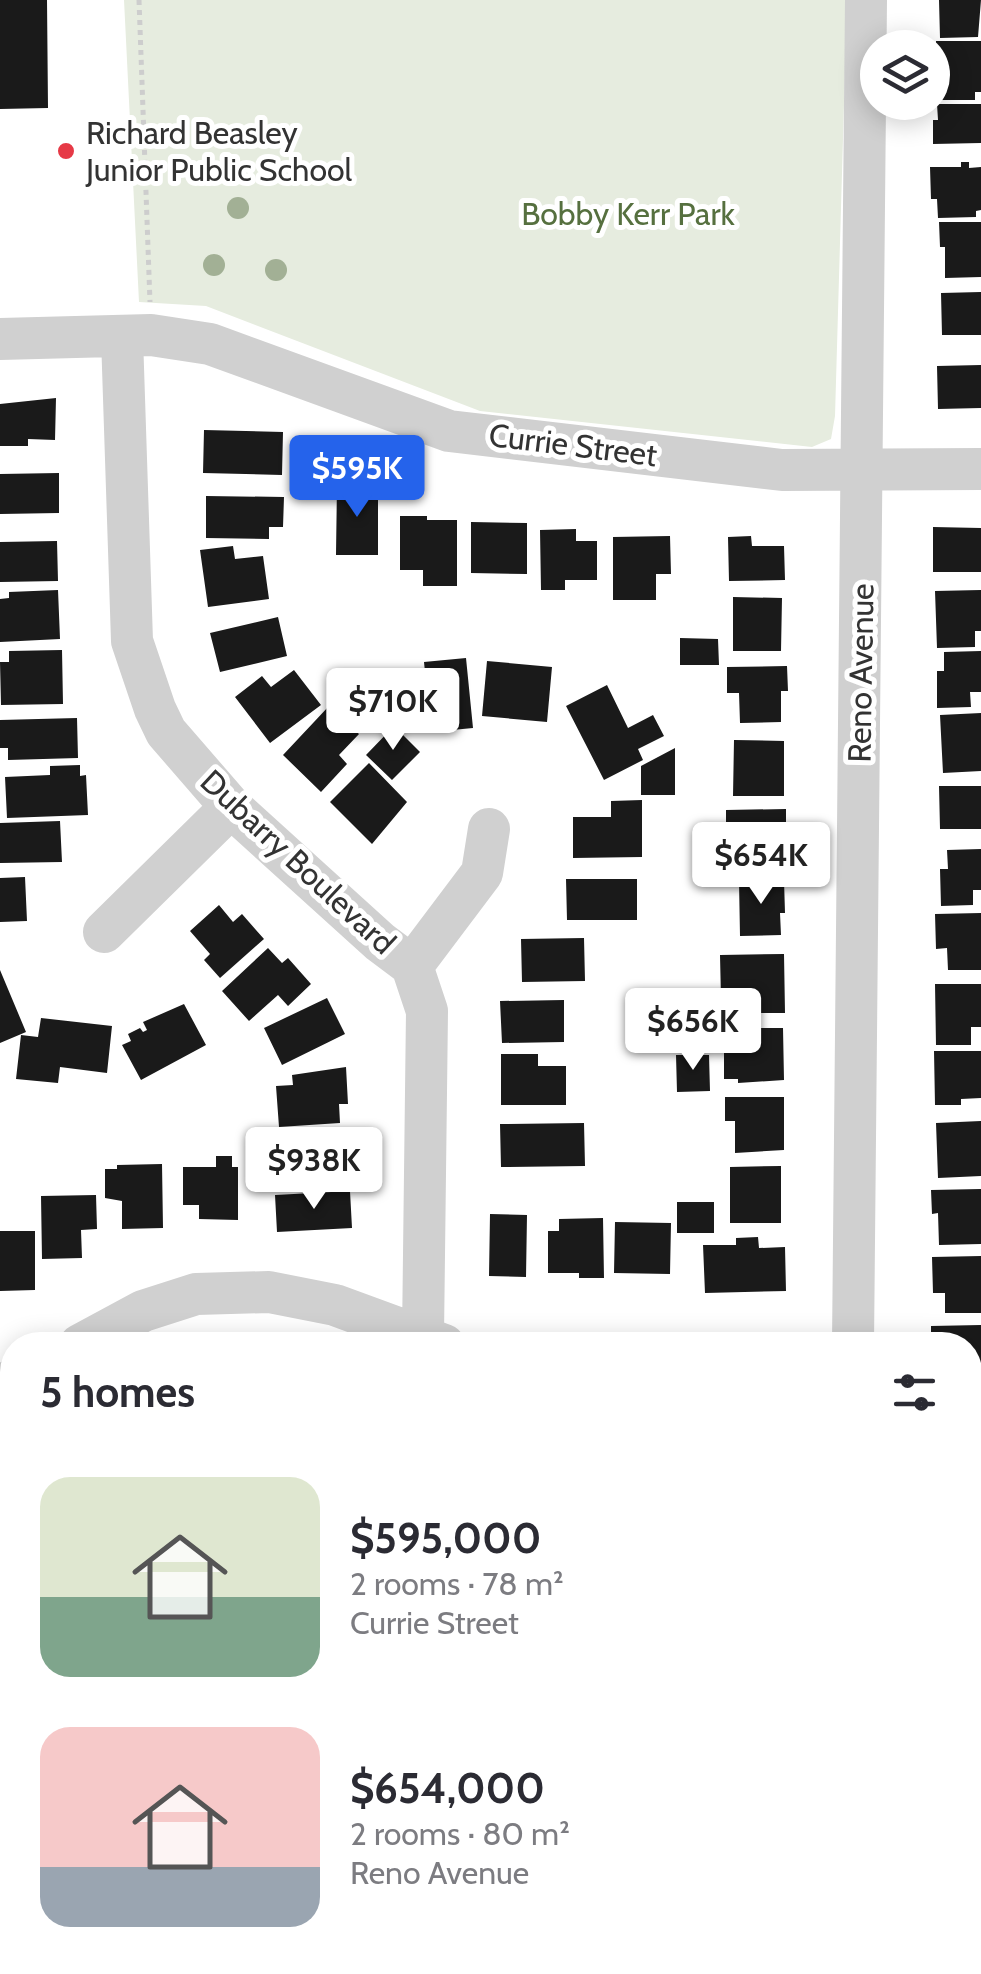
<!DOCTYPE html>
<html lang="en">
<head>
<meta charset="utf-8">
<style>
	:root { --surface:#fff; --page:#f7f7f7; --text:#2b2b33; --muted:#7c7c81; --accent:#2563eb }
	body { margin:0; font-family:Cabin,sans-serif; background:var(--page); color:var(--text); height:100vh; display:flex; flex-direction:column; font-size:38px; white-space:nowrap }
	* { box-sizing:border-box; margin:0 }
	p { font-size:32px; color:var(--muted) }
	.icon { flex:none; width:55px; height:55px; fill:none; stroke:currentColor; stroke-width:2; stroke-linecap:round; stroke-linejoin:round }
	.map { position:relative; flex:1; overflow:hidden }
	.side { position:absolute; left:0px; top:1332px; width:982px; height:642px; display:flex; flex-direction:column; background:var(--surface); border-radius:40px 40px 0 0; box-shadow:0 5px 25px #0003 }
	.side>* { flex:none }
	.controls { position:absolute; left:860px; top:30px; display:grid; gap:20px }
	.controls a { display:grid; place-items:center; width:90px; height:90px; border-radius:50%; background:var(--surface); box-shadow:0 5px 25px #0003; font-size:50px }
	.price { position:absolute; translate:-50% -85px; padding:0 22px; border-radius:10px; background:#fff; color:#222; font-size:32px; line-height:65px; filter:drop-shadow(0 2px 5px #0008) }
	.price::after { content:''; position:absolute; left:50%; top:60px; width:30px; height:22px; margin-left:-15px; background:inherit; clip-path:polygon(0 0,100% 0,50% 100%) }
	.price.on { background:var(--accent); color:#fff }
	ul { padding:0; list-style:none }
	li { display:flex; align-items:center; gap:30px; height:250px; padding:0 40px }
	li span { display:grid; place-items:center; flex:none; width:280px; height:200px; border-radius:30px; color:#555 }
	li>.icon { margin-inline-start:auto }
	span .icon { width:120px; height:120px; fill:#fffc; stroke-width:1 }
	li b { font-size:42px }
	h2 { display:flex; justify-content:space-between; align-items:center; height:120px; padding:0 40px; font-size:42px }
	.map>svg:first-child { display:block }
</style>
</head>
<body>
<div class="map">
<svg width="981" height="1974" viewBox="0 0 981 1974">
	<rect width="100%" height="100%" fill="#fff"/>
	<path fill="#e6ecdf" d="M124,0H847L835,416L831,439L812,447L480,411L206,306L139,302Z"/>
	<path fill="#1a1a1a" d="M0,0H47L48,108L0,109Z
		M939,0H981L978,37L940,38Z
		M936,41H981V92H975V100H937Z
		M937,104H981V143L933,144V120H938Z
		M961,162H969V168L981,167V210L976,211V217L938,218L937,199H931L930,167H961Z
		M939,222H981V277L945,278V247H940Z
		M981,292V335H942L941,293Z
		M981,365V408L938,409L937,366Z
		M56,398L55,440L28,439V446H0V404Z
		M204,430L283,432L282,475L203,473Z
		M59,473V513L0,514V474Z
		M337,484H378V555H336Z
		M206,496L284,497L283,527H269V539L206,538Z
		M400,516H427V520H457V586H423V570H400Z
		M471,522L527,523V574L471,573Z
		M933,527L981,528V572H933Z
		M576,529V541H597V580H565V590H541L540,530Z
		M670,536L671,574H656V600H613V537Z
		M751,536L752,546H784L785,580L729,581L728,537Z
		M57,541L58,581L0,582V542Z
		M233,546L235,559L263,556L269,599L208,607L200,550Z
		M58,590L60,639L0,642V599L9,598V592Z
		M981,590V631H975V647L937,648L935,591Z
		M733,597L782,598L781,651H733Z
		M278,617L287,656L220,672L210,633Z
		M680,638L718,639L719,665H680Z
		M62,650L63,704L1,705L0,662H9V651Z
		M981,651V692H970L971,707L937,708V671H944V652Z
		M466,658L473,728L431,732L424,662Z
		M487,661L552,667L547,722L482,716Z
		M787,666L788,691H781V722L740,723L739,693H727V667Z
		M294,670L321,705L270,743L235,697L262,676L271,687Z
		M607,685L628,728L653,715L664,736L638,749L643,760L604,780L566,706Z
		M329,706L359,734L339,755L347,764L321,792L283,755Z
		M981,713V771L943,773L940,715Z
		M77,718L78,758L8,760V748H0V720Z
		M394,726L420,752L392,780L366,755Z
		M734,740L784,741V796H733Z
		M675,748V795H641V766Z
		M369,763L407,802L372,844L330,802Z
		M80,765V776L86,775L88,815L7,818L5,777L50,775V766Z
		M939,786H981V829H940Z
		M642,800V857L573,858V817H611V801Z
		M786,809V844H776V866H736L735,835H726V810Z
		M60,821L62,862L0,863V823Z
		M981,849V890H973V905L941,906L940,869H948L947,850Z
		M25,877L27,921L0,922V878Z
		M566,879H637V920H567Z
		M784,880L785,913H780L781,935L740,936L739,881Z
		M219,905L233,922L242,914L264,939L220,978L204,960L210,954L190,931Z
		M981,913V970H948L947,948L936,949L935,914Z
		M584,938L585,981L522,982L521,939Z
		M268,948L282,963L288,958L311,984L288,1006L278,995L249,1021L222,991Z
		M784,954L785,1013H751L750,999H721L720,955Z
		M0,970L26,1032L0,1043Z
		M935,984H981V1027H971V1045H936Z
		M327,998L345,1034L282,1065L264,1028Z
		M564,1000V1042L502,1043L500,1001Z
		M184,1004L206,1045L141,1080L122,1045L131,1041L128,1034L140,1028L143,1032L147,1030L143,1022Z
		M41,1018L112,1026L107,1073L60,1067L58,1083L16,1079L21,1035L38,1037Z
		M724,1028H783L784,1080L738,1083V1079H724Z
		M934,1051H981V1098L961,1099V1105H935Z
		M501,1054H538V1066H566V1105H501Z
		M676,1055H709L710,1091L677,1092Z
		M346,1067L348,1104H339L340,1123L279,1127L276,1086L293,1085L292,1075Z
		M725,1097H784V1150L735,1153V1121H725Z
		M981,1121V1176L938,1178L936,1123Z
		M584,1123L585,1166L501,1167L500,1124Z
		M357,1128V1146L350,1147L351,1182L276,1185L274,1130Z
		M216,1156H232V1167H238V1220L199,1219V1205H183V1167H216Z
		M162,1164L163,1228L122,1229V1201L105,1198V1169H117V1165Z
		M781,1166V1223H730V1167Z
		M981,1189V1244L939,1245L938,1213L932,1214L931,1190Z
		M350,1191L352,1228L277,1232L275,1195Z
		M96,1195L97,1229L81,1230L82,1258L42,1259L41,1196Z
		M677,1202H714V1233H677Z
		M490,1214L527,1215L526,1277L489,1276Z
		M603,1218L604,1278H579V1273H548V1231H559V1219Z
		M615,1222L671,1223L670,1274L614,1273Z
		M0,1231H35V1290L0,1291Z
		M758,1237L759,1248L785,1247L786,1291L705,1293L703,1245H736V1238Z
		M981,1256V1313H945V1293H933L932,1257Z
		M981,1325V1382H970V1345H931V1326Z
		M981,1395V1437H970V1396Z
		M981,1462V1506H970V1463Z
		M4,1489H12V1526H5Z
		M981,1547V1656H975V1593L970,1592V1548Z
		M0,1650H12V1704H0Z
		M0,1892H12V1956H0Z
		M145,1962H201V1974H146Z
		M319,1962H341V1974H319Z"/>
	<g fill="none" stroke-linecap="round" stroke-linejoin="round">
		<path stroke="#cdcdcd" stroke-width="5" stroke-dasharray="5 5" stroke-linecap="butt" d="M139,0L150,302"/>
		<path stroke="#d0d0d0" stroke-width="42" d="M122,337L132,641L155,709L166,732L231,807L380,942L412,966L427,1011L423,1336
			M0,339L151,335L210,344L449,431L782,470L981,469
			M104,932L231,807
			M412,966L482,873L489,829
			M80,1345L143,1311L196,1294L269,1292L335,1305L444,1345
			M853,1345L866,0
			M0,1386L12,1380"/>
		<path stroke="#ababab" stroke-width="55" d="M970,1781H981
			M0,1795H12"/>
	</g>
	<g fill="#a2b095">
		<circle cx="238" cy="208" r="11"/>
		<circle cx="214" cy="265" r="11"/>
		<circle cx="276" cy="270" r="11"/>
	</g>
	<circle fill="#e63946" stroke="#fff" stroke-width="4" cx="66" cy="151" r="10"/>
	<g text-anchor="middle" stroke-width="10" stroke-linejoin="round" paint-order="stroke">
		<g font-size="32" fill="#333" stroke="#fff" text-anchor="start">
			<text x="86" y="144">Richard Beasley<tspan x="86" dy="37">Junior Public School</tspan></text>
		</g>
		<g font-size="32" fill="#56703f" stroke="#fff">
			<text x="628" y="225">Bobby Kerr Park</text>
		</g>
		<g font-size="32" fill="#333" stroke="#fff">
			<text transform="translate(573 445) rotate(7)" y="11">Currie Street</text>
			<text transform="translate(861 673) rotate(-89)" y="11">Reno Avenue</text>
			<text transform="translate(298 862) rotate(43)" y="11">Dubarry Boulevard</text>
		</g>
	</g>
</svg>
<div class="controls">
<a><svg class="icon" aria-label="layers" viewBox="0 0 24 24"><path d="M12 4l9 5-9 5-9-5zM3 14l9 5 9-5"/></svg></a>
</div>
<b class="price on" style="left:357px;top:520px">$595K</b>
<b class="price" style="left:393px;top:753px">$710K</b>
<b class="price" style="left:761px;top:907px">$654K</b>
<b class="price" style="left:693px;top:1073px">$656K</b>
<b class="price" style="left:314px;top:1212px">$938K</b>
<section class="side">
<h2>5 homes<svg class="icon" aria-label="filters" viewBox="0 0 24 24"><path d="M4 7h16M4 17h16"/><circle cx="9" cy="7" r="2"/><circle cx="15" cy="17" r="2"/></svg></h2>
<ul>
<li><span style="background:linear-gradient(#dfe7d0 60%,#7fa58c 0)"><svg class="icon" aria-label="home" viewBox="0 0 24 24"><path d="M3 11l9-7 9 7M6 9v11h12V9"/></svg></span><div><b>$595,000</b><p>2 rooms · 78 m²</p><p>Currie Street</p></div></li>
<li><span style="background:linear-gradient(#f6c9c9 70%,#9aa5b1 0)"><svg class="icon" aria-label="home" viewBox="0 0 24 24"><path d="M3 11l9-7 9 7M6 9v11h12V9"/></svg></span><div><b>$654,000</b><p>2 rooms · 80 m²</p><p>Reno Avenue</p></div></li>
</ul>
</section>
</div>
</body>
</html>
